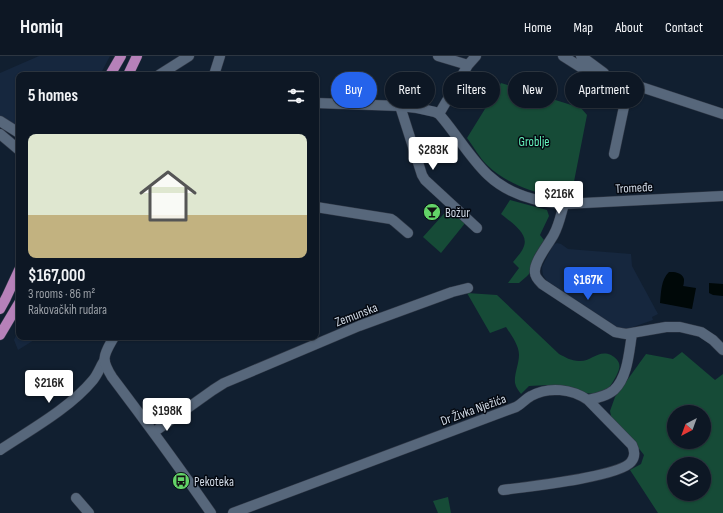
<!DOCTYPE html>
<html lang="en">
<head>
<meta charset="utf-8">
<style>
	:root { --surface:#0d1724; --page:#1b2431; --text:#f1f3f6; --muted:#9a9fa6; --line:#2d3641; --accent:#2563eb }
	body { margin:0; font-family:"Sofia Sans Condensed",sans-serif; background:var(--page); color:var(--text); height:100vh; display:flex; flex-direction:column; font-size:15px; white-space:nowrap }
	* { box-sizing:border-box; margin:0 }
	p { font-size:13px; color:var(--muted) }
	.icon { flex:none; width:22px; height:22px; fill:none; stroke:currentColor; stroke-width:2; stroke-linecap:round; stroke-linejoin:round }
	.map { position:relative; flex:1; overflow:hidden }
	.drawer { position:absolute; left:16px; top:16px; width:303px; height:268px; display:flex; flex-direction:column; background:var(--surface); border-radius:8px; box-shadow:0 1px 3px #0004,0 0 0 1px var(--line) }
	.drawer>* { flex:none }
	.guide { position:absolute; left:331px; top:16px; width:332px; height:36px; display:flex; gap:8px }
	.needle { width:26px; rotate:221deg }
	.fabs { position:absolute; left:667px; top:349px; display:grid; gap:8px }
	.fabs a { display:grid; place-items:center; width:44px; height:44px; border-radius:50%; background:var(--surface); box-shadow:0 1px 3px #0004,0 0 0 1px var(--line); font-size:20px }
	.price { position:absolute; translate:-50% -34px; padding:0 9px; border-radius:4px; background:#fff; color:#222; font-size:13px; line-height:26px; filter:drop-shadow(0 1px 2px #0008) }
	.price::after { content:''; position:absolute; left:50%; top:24px; width:12px; height:9px; margin-left:-6px; background:inherit; clip-path:polygon(0 0,100% 0,50% 100%) }
	.price.on { background:var(--accent); color:#fff }
	ul { padding:0; list-style:none }
	li { display:grid; align-content:center; gap:8px; height:212px; padding:0 12px }
	li span { display:grid; place-items:center; height:124px; border-radius:8px; color:#555 }
	li>.icon { margin-inline-start:auto }
	span .icon { width:72px; height:72px; fill:#fffc; stroke-width:1 }
	li b { font-size:17px }
	h2 { display:flex; justify-content:space-between; align-items:center; height:48px; padding:0 12px; font-size:17px }
	.chip { padding:0 14px; border-radius:18px; background:var(--surface); box-shadow:0 1px 3px #0004,0 0 0 1px var(--line); font-size:14px; line-height:36px }
	.chip.on { background:var(--accent); color:#fff }
	header { display:flex; align-items:center; gap:24px; box-sizing:border-box; height:56px; padding:0 20px; background:var(--surface); border-bottom:1px solid var(--line) }
	header strong { font-size:19px }
	nav { display:flex; gap:22px; margin-inline-start:auto; font-size:14px }
	.map>svg:first-child { display:block }
</style>
</head>
<body>
<header>
<strong>Homiq</strong>
<nav><a>Home</a><a>Map</a><a>About</a><a>Contact</a></nav>
</header>
<div class="map">
<svg width="723" height="457" viewBox="0 0 723 457">
	<rect width="100%" height="100%" fill="#111f30"/>
	<path fill="#16273e" d="M39,0H110L100,19H19V74L0,61V17Z
		M557,187L561,188L568,193L631,198L632,210L658,258L652,261L653,264L630,272L619,273L547,225L543,219L542,211L553,189Z
		M19,272V281H39L18,294L14,284Z"/>
	<path fill="#164b37" fill-rule="evenodd" d="M501,27L581,52L587,59L571,141C564,140 557,140 550,139C529,136 502,124 487,109C479,101 474,91 467,82Z
		M510,144L547,154L549,160L540,179L544,184L534,200L529,218L526,221L519,227H508L519,212L513,206C517,201 522,196 524,190C529,177 509,165 501,158Z
		M450,151L466,166L441,197L423,181Z
		M467,237L497,239L559,298C565,301 571,305 579,305C591,306 598,293 611,299C616,302 621,306 619,313C618,318 609,334 604,336C600,338 588,338 583,337C575,336 567,331 559,330C551,328 538,330 529,330L521,338C519,335 516,332 515,327C514,318 519,308 519,299C519,289 511,279 506,271L490,277Z
		M682,296L715,324L723,318V457H658L630,414L641,408L644,399L637,390L612,364L610,355L615,341L646,298L673,303ZM674,356H704V386H674ZM674,408H704V438H674Z
		M448,441L451,457H438L433,445Z"/>
	<path fill="#000808" d="M669,216C674,216 682,216 684,223C684,224 684,229 683,230L696,232L692,253L660,247C661,237 661,223 669,216Z
		M709,227L723,228V240L713,239L709,237Z"/>
	<g fill="none" stroke-linecap="round" stroke-linejoin="round">
		<defs>
			<path id="minor" d="M438,0L468,9
				M563,0L582,12L590,16L629,27L723,58
				M581,0L604,17
				M159,19L189,0
				M214,19L220,0
				M400,50L422,119L425,124L477,172
				M439,58L468,9L476,0
				M614,98L629,27
				M564,148C561,158 559,169 554,178C549,188 533,206 535,217C535,221 539,225 542,228L615,276L626,278L666,271H680L701,276L713,284L723,294
				M316,151L391,163L394,165L408,177
				M588,344C597,342 607,340 614,334C628,321 629,295 632,278
				M154,376L213,334L224,327L359,270L452,236L468,232
				M0,394C30,374 70,352 93,324C98,318 100,311 104,305
				M76,442L89,457
				M233,457L516,351C522,348 525,343 531,340C549,330 572,333 588,344L632,389C635,395 635,401 631,406C619,421 525,431 503,434"/>
			<path id="tertiary" d="M316,47L400,50L417,52L435,56L439,58L444,64C458,81 472,104 488,119C508,138 537,146 564,148L723,140
				M0,65L19,77
				M0,78L19,94
				M114,281C104,299 100,302 112,321C146,366 179,411 211,457"/>
			<path id="primary" d="M110,19L121,0
				M128,19L137,0
				M0,253L6,242L19,214
				M0,279L19,247"/>
		</defs>
		<use href="#minor" stroke="#323a48" stroke-width="11"/>
		<use href="#tertiary" stroke="#323a48" stroke-width="11"/>
		<use href="#primary" stroke="#323a48" stroke-width="11"/>
		<use href="#minor" stroke="#57677b" stroke-width="10"/>
		<use href="#tertiary" stroke="#57677b" stroke-width="10"/>
		<use href="#primary" stroke="#b681b9" stroke-width="10"/>
	</g>
	<defs>
		<symbol id="bar-disc" viewBox="-11 -11 22 22"><circle r="9.5" fill="#63d468" stroke="#040810"/><path d="M-6-5H6L.8 .8V4.5H3.5V6h-7V4.5H-.8V.8Z" fill="#111"/></symbol>
		<symbol id="bus-disc" viewBox="-11 -11 22 22"><circle r="9.5" fill="#63d468" stroke="#040810"/><path d="M-5-6H5V4H4V6H2V4H-2V6H-4V4H-5ZM-3.5-4V0h7V-4ZM-3.5 1.2v1.5H-2V1.2ZM2 1.2v1.5H3.5V1.2Z" fill="#111"/></symbol>
	</defs>
	<g fill-rule="evenodd">
		<use href="#bar-disc" x="422" y="146" width="20" height="20"/>
		<use href="#bus-disc" x="171" y="415" width="20" height="20"/>
	</g>
	<g text-anchor="middle" stroke-width="3" stroke-linejoin="round" paint-order="stroke">
		<g font-size="13" fill="#64f3bb" stroke="#040810">
			<text x="534" y="90">Groblje</text>
		</g>
		<g font-size="13" fill="#cfd8e4" stroke="#040810">
			<text transform="translate(634 131) rotate(-3)" y="5">Tromeđe</text>
			<text transform="translate(356 258) rotate(-21)" y="5">Zemunska</text>
			<text transform="translate(473 353) rotate(-20)" y="5">Dr Živka Nježića</text>
		</g>
		<g font-size="13" fill="#cfd8e4" stroke="#040810" text-anchor="start">
			<text x="445" y="161">Božur</text>
			<text x="194" y="430">Pekoteka</text>
		</g>
	</g>
</svg>
<div class="fabs">
<a><svg class="needle" viewBox="-14 -14 28 28"><path d="M0-13l5 13h-10z" fill="#e53935"/><path d="M0 13l5-13h-10z" fill="#9a9fa6"/></svg></a>
<a><svg class="icon" aria-label="layers" viewBox="0 0 24 24"><path d="M12 4l9 5-9 5-9-5zM3 14l9 5 9-5"/></svg></a>
</div>
<b class="price" style="left:433px;top:115px">$283K</b>
<b class="price" style="left:559px;top:159px">$216K</b>
<b class="price on" style="left:588px;top:245px">$167K</b>
<b class="price" style="left:49px;top:348px">$216K</b>
<b class="price" style="left:167px;top:376px">$198K</b>
<div class="guide">
<a class="chip on">Buy</a>
<a class="chip">Rent</a>
<a class="chip">Filters</a>
<a class="chip">New</a>
<a class="chip">Apartment</a>
</div>
<section class="drawer">
<h2>5 homes<svg class="icon" aria-label="filters" viewBox="0 0 24 24"><path d="M4 7h16M4 17h16"/><circle cx="9" cy="7" r="2"/><circle cx="15" cy="17" r="2"/></svg></h2>
<ul>
<li><span style="background:linear-gradient(#dfe7d0 65%,#c2b280 0)"><svg class="icon" aria-label="home" viewBox="0 0 24 24"><path d="M3 11l9-7 9 7M6 9v11h12V9"/></svg></span><div><b>$167,000</b><p>3 rooms · 86 m²</p><p>Rakovačkih rudara</p></div></li>
</ul>
</section>
</div>
</body>
</html>
